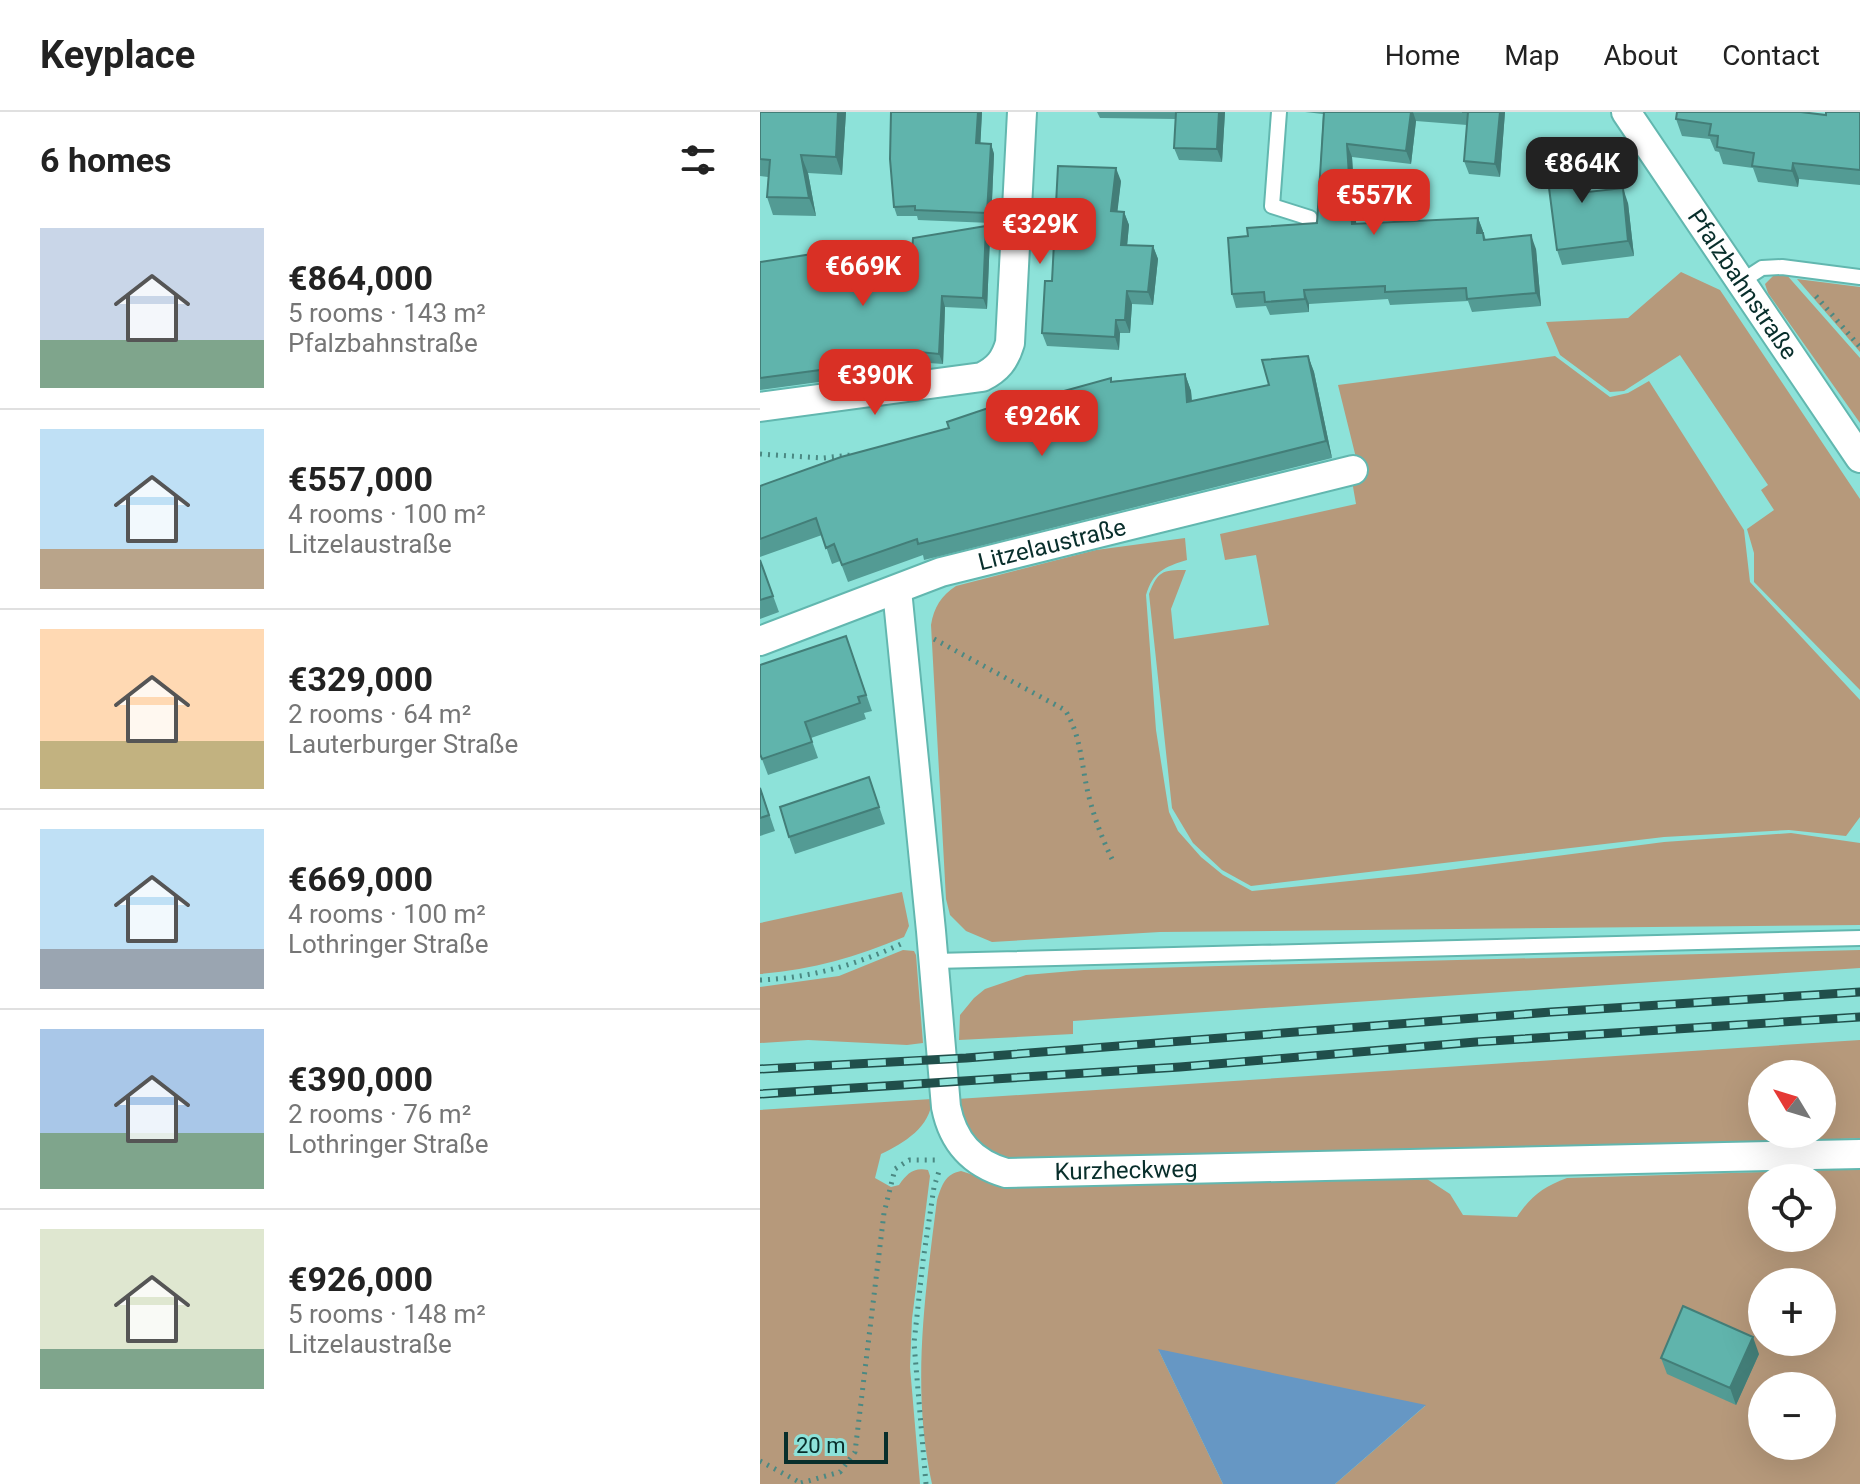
<!DOCTYPE html>
<html lang="en">
<head>
<meta charset="utf-8">
<style>
	:root { --surface:#fff; --page:#f2f2f2; --text:#222; --muted:#767676; --line:#e0e0e0; --accent:#d93025 }
	body { margin:0; font-family:Roboto,sans-serif; background:var(--page); color:var(--text); height:100vh; display:flex; flex-direction:column; font-size:30px; white-space:nowrap }
	* { box-sizing:border-box; margin:0 }
	p { font-size:26px; color:var(--muted) }
	.icon { flex:none; width:44px; height:44px; fill:none; stroke:currentColor; stroke-width:2; stroke-linecap:round; stroke-linejoin:round }
	.map { position:relative; flex:1; overflow:hidden }
	.sheet { display:flex; flex-direction:column; background:var(--surface); width:760px }
	.sheet>* { flex:none }
	.needle { width:52px; rotate:308deg }
	.buttons { position:absolute; left:988px; top:948px; display:grid; gap:16px }
	.buttons a { display:grid; place-items:center; width:88px; height:88px; border-radius:50%; background:var(--surface); box-shadow:0 8px 32px #0002; font-size:40px }
	.scale { position:absolute; left:24px; bottom:20px; width:104px; box-sizing:border-box; padding-left:8px; border:4px solid #082e2b; border-top:0; font-size:22px; line-height:28px; white-space:nowrap; color:#082e2b; -webkit-text-stroke:6px #8de2d9; paint-order:stroke }
	.price { position:absolute; translate:-50% -68px; padding:0 18px; border-radius:16px; background:var(--accent); color:#fff; font-size:26px; line-height:52px; filter:drop-shadow(0 2px 4px #0008) }
	.price::after { content:''; position:absolute; left:50%; top:48px; width:24px; height:18px; margin-left:-12px; background:inherit; clip-path:polygon(0 0,100% 0,50% 100%) }
	.price.current { background:#222; color:#fff }
	ul { padding:0; list-style:none }
	li { display:flex; align-items:center; gap:24px; height:200px; padding:0 40px }
	li+li { border-top:2px solid var(--line) }
	li span { display:grid; place-items:center; flex:none; width:224px; height:160px; border-radius:0px; color:#555 }
	li>.icon { margin-inline-start:auto }
	span .icon { width:96px; height:96px; fill:#fffc; stroke-width:1 }
	li b { font-size:34px }
	h2 { display:flex; justify-content:space-between; align-items:center; height:96px; padding:0 40px; font-size:34px }
	header { display:flex; align-items:center; gap:48px; box-sizing:border-box; height:112px; padding:0 40px; background:var(--surface); border-bottom:2px solid var(--line) }
	header strong { font-size:38px }
	nav { display:flex; gap:44px; margin-inline-start:auto; font-size:28px }
	main { display:flex; flex:1; min-height:0 }
	.map>svg:first-child { display:block }
</style>
</head>
<body>
<header>
<strong>Keyplace</strong>
<nav><a>Home</a><a>Map</a><a>About</a><a>Contact</a></nav>
</header>
<main>
<section class="sheet">
<h2>6 homes<svg class="icon" aria-label="filters" viewBox="0 0 24 24"><path d="M4 7h16M4 17h16"/><circle cx="9" cy="7" r="2"/><circle cx="15" cy="17" r="2"/></svg></h2>
<ul>
<li><span style="background:linear-gradient(#c9d6e8 70%,#7fa58c 0)"><svg class="icon" aria-label="home" viewBox="0 0 24 24"><path d="M3 11l9-7 9 7M6 9v11h12V9"/></svg></span><div><b>€864,000</b><p>5 rooms · 143 m²</p><p>Pfalzbahnstraße</p></div></li>
<li><span style="background:linear-gradient(#bfe0f5 75%,#b9a48a 0)"><svg class="icon" aria-label="home" viewBox="0 0 24 24"><path d="M3 11l9-7 9 7M6 9v11h12V9"/></svg></span><div><b>€557,000</b><p>4 rooms · 100 m²</p><p>Litzelaustraße</p></div></li>
<li><span style="background:linear-gradient(#ffd9b3 70%,#c2b280 0)"><svg class="icon" aria-label="home" viewBox="0 0 24 24"><path d="M3 11l9-7 9 7M6 9v11h12V9"/></svg></span><div><b>€329,000</b><p>2 rooms · 64 m²</p><p>Lauterburger Straße</p></div></li>
<li><span style="background:linear-gradient(#bfe0f5 75%,#9aa5b1 0)"><svg class="icon" aria-label="home" viewBox="0 0 24 24"><path d="M3 11l9-7 9 7M6 9v11h12V9"/></svg></span><div><b>€669,000</b><p>4 rooms · 100 m²</p><p>Lothringer Straße</p></div></li>
<li><span style="background:linear-gradient(#a9c7e8 65%,#7fa58c 0)"><svg class="icon" aria-label="home" viewBox="0 0 24 24"><path d="M3 11l9-7 9 7M6 9v11h12V9"/></svg></span><div><b>€390,000</b><p>2 rooms · 76 m²</p><p>Lothringer Straße</p></div></li>
<li><span style="background:linear-gradient(#dfe7d0 75%,#7fa58c 0)"><svg class="icon" aria-label="home" viewBox="0 0 24 24"><path d="M3 11l9-7 9 7M6 9v11h12V9"/></svg></span><div><b>€926,000</b><p>5 rooms · 148 m²</p><p>Litzelaustraße</p></div></li>
</ul>
</section>
<div class="map">
<svg width="1100" height="1372" viewBox="0 0 1100 1372">
	<rect width="100%" height="100%" fill="#8de2d9"/>
	<path fill="#b6997b" fill-rule="evenodd" d="M921,160L960,178L1100,387V578L994,470V441L987,417L1014,398L1001,378L1008,373L920,243L864,279L850,280L800,243L786,210L868,206Z
		M1025,161L1100,246V311L1008,181L1005,172L1015,162Z
		M1037,167L1100,175V240Z
		M795,244L850,285L868,281L889,269L984,418L990,470L1100,588V705L1086,724L1029,718L904,725L491,774L462,758L433,731L412,696L389,482C398,459 402,458 426,458L411,497L414,527L509,513L496,443L465,448L460,422L596,392L592,369L601,366L578,273Z
		M425,426L427,448C404,455 393,460 386,483L396,618L409,700L418,719L441,745L463,763L492,779L657,762L904,730L1031,721L1100,731V813L400,820L232,830L206,819L190,803L186,787L171,513C174,495 181,484 196,474L336,438Z
		M142,780L149,814L144,825C96,845 52,858 0,862V811Z
		M143,838L154,839L156,843L163,931L147,933L48,928L0,931V875L79,864Z
		M1100,838V856L313,909V922L199,928L200,903L214,886L225,877L266,863L324,858L459,854Z
		M1100,928V1026L997,1031L253,1050C213,1036 208,1026 197,987ZM1002,962H1062V1022H1002Z
		M172,987C171,1015 144,1031 121,1042L115,1066L131,1075L139,1073C147,1062 153,1055 168,1058L170,1064L152,1207L150,1255L160,1372H0V998Z
		M1100,1057V1372H575L665,1294L399,1239L463,1372H172C151,1277 165,1182 177,1088C182,1073 185,1062 201,1059L248,1074L667,1067L690,1082L703,1103L757,1105C771,1084 783,1075 807,1066ZM1002,1066H1062V1126H1002ZM1002,1170H1062V1230H1002ZM1002,1274H1062V1334H1002Z"/>
	<path fill="#6697c4" d="M398,1237L666,1293L575,1372H463Z"/>
	<g fill="none" stroke-linecap="round" stroke-linejoin="round">
		<defs>
			<path id="service" d="M519,0L512,94L550,106
				M982,169L1002,156L1022,155L1100,165
				M174,849L1100,826"/>
			<g id="minor">
				<path id="s1" d="M866,0L1100,346"/>
				<path d="M0,295L222,265C238,257 245,248 250,231L262,0"/>
				<path id="s2" d="M137,478L171,819L186,995C193,1030 212,1051 246,1061L1100,1042"/>
				<path id="s3" d="M0,529L181,460L593,358"/>
			</g>
		</defs>
		<use href="#service" stroke="#62b7af" stroke-width="18"/>
		<use href="#minor" stroke="#62b7af" stroke-width="32"/>
		<path stroke="#4b8983" stroke-width="5" stroke-dasharray="2 6" stroke-linecap="butt" d="M1056,184L1100,235
			M0,342L63,346L91,343
			M174,527L305,598C322,625 321,654 329,685C335,708 343,729 354,751
			M0,868C50,866 96,853 141,832
			M0,1349L41,1371
			M41,1371L80,1360L95,1340L124,1101L135,1057L149,1048H177
			M166,1372L154,1231L163,1149L174,1075L180,1056"/>
		<use href="#service" stroke="#fff" stroke-width="14"/>
		<use href="#minor" stroke="#fff" stroke-width="28"/>
		<defs>
			<path id="rail" d="M0,957L206,946L791,900L1100,880
				M0,982L420,955L716,930L1100,905"/>
		</defs>
		<use href="#rail" stroke="#204f4b" stroke-width="9"/>
		<use href="#rail" stroke="#8de2d9" stroke-width="6" stroke-dasharray="18" stroke-linecap="butt"/>
	</g>
	<path fill="#539b94" d="M0,0H86L82,63L48,61L56,104L13,103L7,85L8,65L0,64Z
		M131,0H222L220,32H231L234,42L231,111L158,108L157,104H137L134,95Z
		M337,0H465L462,50L419,48L414,36L416,7L340,6Z
		M545,0H745L740,65L709,62L704,49L707,13L656,9L651,52L592,45L596,112L718,106L726,128L776,137L781,194L712,200L708,189L630,193L628,187L549,192V200L510,203L506,194L476,196L472,182L488,124L557,111L563,2Z
		M1100,0V73L1039,67L1038,75L998,70L993,56L963,52L959,40L955,39L950,27L922,24L916,7L1066,3Z
		M821,48L824,74L830,80L868,91L874,144L802,153L797,138Z
		M361,69L357,99L364,100L369,113L367,133L393,134L398,147L393,193L372,192L370,221H360L359,238L287,234L282,221L292,169Z
		M226,114L230,124L227,197L185,195L183,252L154,250V257L0,278V150L59,141L62,152L66,171L150,174Z
		M548,244L554,260L572,346L164,448L163,443L88,470L80,449L72,452L62,423L0,445V374L189,316L273,281L275,287L351,266L352,269L425,262L431,279L432,289L509,273Z
		M0,448L19,500L0,507Z
		M86,524L112,599L104,601L106,607L51,626L58,646L8,663L0,642Z
		M109,665L125,712L35,742L29,725Z
		M0,675L15,719L0,724Z
		M999,1242L976,1293L907,1262L901,1246Z"/>
	<path fill="#437e78" d="M78,0H86L82,63L76,45Z
		M218,0H222L220,41L216,31Z
		M459,0H465L462,50L457,37Z
		M651,0H653L656,9L651,52L646,39Z
		M740,0H745L740,65L735,52Z
		M231,32L234,42L231,111L227,101Z
		M587,32L592,45L597,125L592,112Z
		M816,33L821,48L826,90L821,75Z
		M41,43L48,61L56,104L49,86Z
		M1033,51L1039,67L1038,75L1032,59Z
		M356,56L361,69L356,112L351,99Z
		M863,76L868,91L874,144L868,129Z
		M364,100L369,113L366,146L361,133Z
		M718,106L723,119L722,134L717,121Z
		M226,114L230,124L227,197L223,186Z
		M771,123L776,137L781,194L776,181Z
		M393,134L398,147L393,193L388,180Z
		M59,141L62,152L67,182L63,171Z
		M544,178L549,192V200L545,187Z
		M367,179L372,192L370,221L365,208Z
		M182,184L185,195L183,252L179,242Z
		M356,208L360,221L359,238L355,225Z
		M150,239L154,250V257L150,246Z
		M548,244L554,260L572,346L566,329Z
		M425,262L431,279L433,307L427,290Z
		M993,1225L999,1242L976,1293L970,1276Z"/>
	<path fill="#60b4ac" stroke="#437e78" stroke-width="2" d="M0,0H78L76,45L41,43L49,86L7,85L10,48L0,47Z
		M131,0H218L216,31L231,32L227,101L155,98V94L134,95L130,47Z
		M416,0H459L457,37L414,36Z
		M564,0H651L646,39L587,32L592,112L718,106L717,121H723L724,128L771,123L776,181L707,187L706,176L625,180V174L544,178L545,187L505,190L504,180L472,182L468,126L488,124L487,116L557,111Z
		M702,0H740L735,52L704,49L708,0Z
		M917,0H1041L1066,3V0H1100V58L1033,51L1032,59L992,54L994,41L957,35L958,24L949,23L951,12L916,7Z
		M816,33L821,75L827,74L828,80L863,76L868,129L797,138L784,37Z
		M298,54L356,56L351,99L364,100L361,133L393,134L388,180L367,179L365,208H356L355,225L282,221L285,169H292Z
		M226,114L223,186L182,184L179,242L150,239V246L0,266V150L59,141L63,171L150,174L153,126Z
		M548,244L566,329L158,432L157,427L82,453L74,432L66,436L56,406L0,427V374L81,345L189,316L187,310L273,281L275,287L351,266V270L425,262L427,290L509,273L502,248Z
		M0,448L13,484L0,488Z
		M86,524L106,583L98,585L100,591L45,610L52,630L2,647L0,642V553Z
		M109,665L119,695L29,725L20,695Z
		M0,676L9,703L0,706Z
		M923,1194L993,1225L970,1276L901,1246Z"/>
	<g text-anchor="middle" stroke-width="7" stroke-linejoin="round" paint-order="stroke">
		<g font-size="24" fill="#082e2b" stroke="#8de2d9">
			<text dy="8" stroke="none"><textPath href="#s1" startOffset="208">Pfalzbahnstraße</textPath></text>
			<text dy="8" stroke="none"><textPath href="#s3" startOffset="308">Litzelaustraße</textPath></text>
			<text dy="8" stroke="none"><textPath href="#s2" startOffset="734">Kurzheckweg</textPath></text>
		</g>
	</g>
</svg>
<div class="buttons">
<a><svg class="needle" viewBox="-14 -14 28 28"><path d="M0-13l5 13h-10z" fill="#e53935"/><path d="M0 13l5-13h-10z" fill="#767676"/></svg></a>
<a><svg class="icon" aria-label="locate" viewBox="0 0 24 24"><circle cx="12" cy="12" r="6"/><path d="M12 2v4M12 18v4M2 12h4M18 12h4"/></svg></a>
<a>+</a>
<a>−</a>
</div>
<div class="scale">20 m</div>
<b class="price current" style="left:822px;top:93px">€864K</b>
<b class="price" style="left:614px;top:125px">€557K</b>
<b class="price" style="left:280px;top:154px">€329K</b>
<b class="price" style="left:103px;top:196px">€669K</b>
<b class="price" style="left:115px;top:305px">€390K</b>
<b class="price" style="left:282px;top:346px">€926K</b>
</div>
</main>
</body>
</html>
